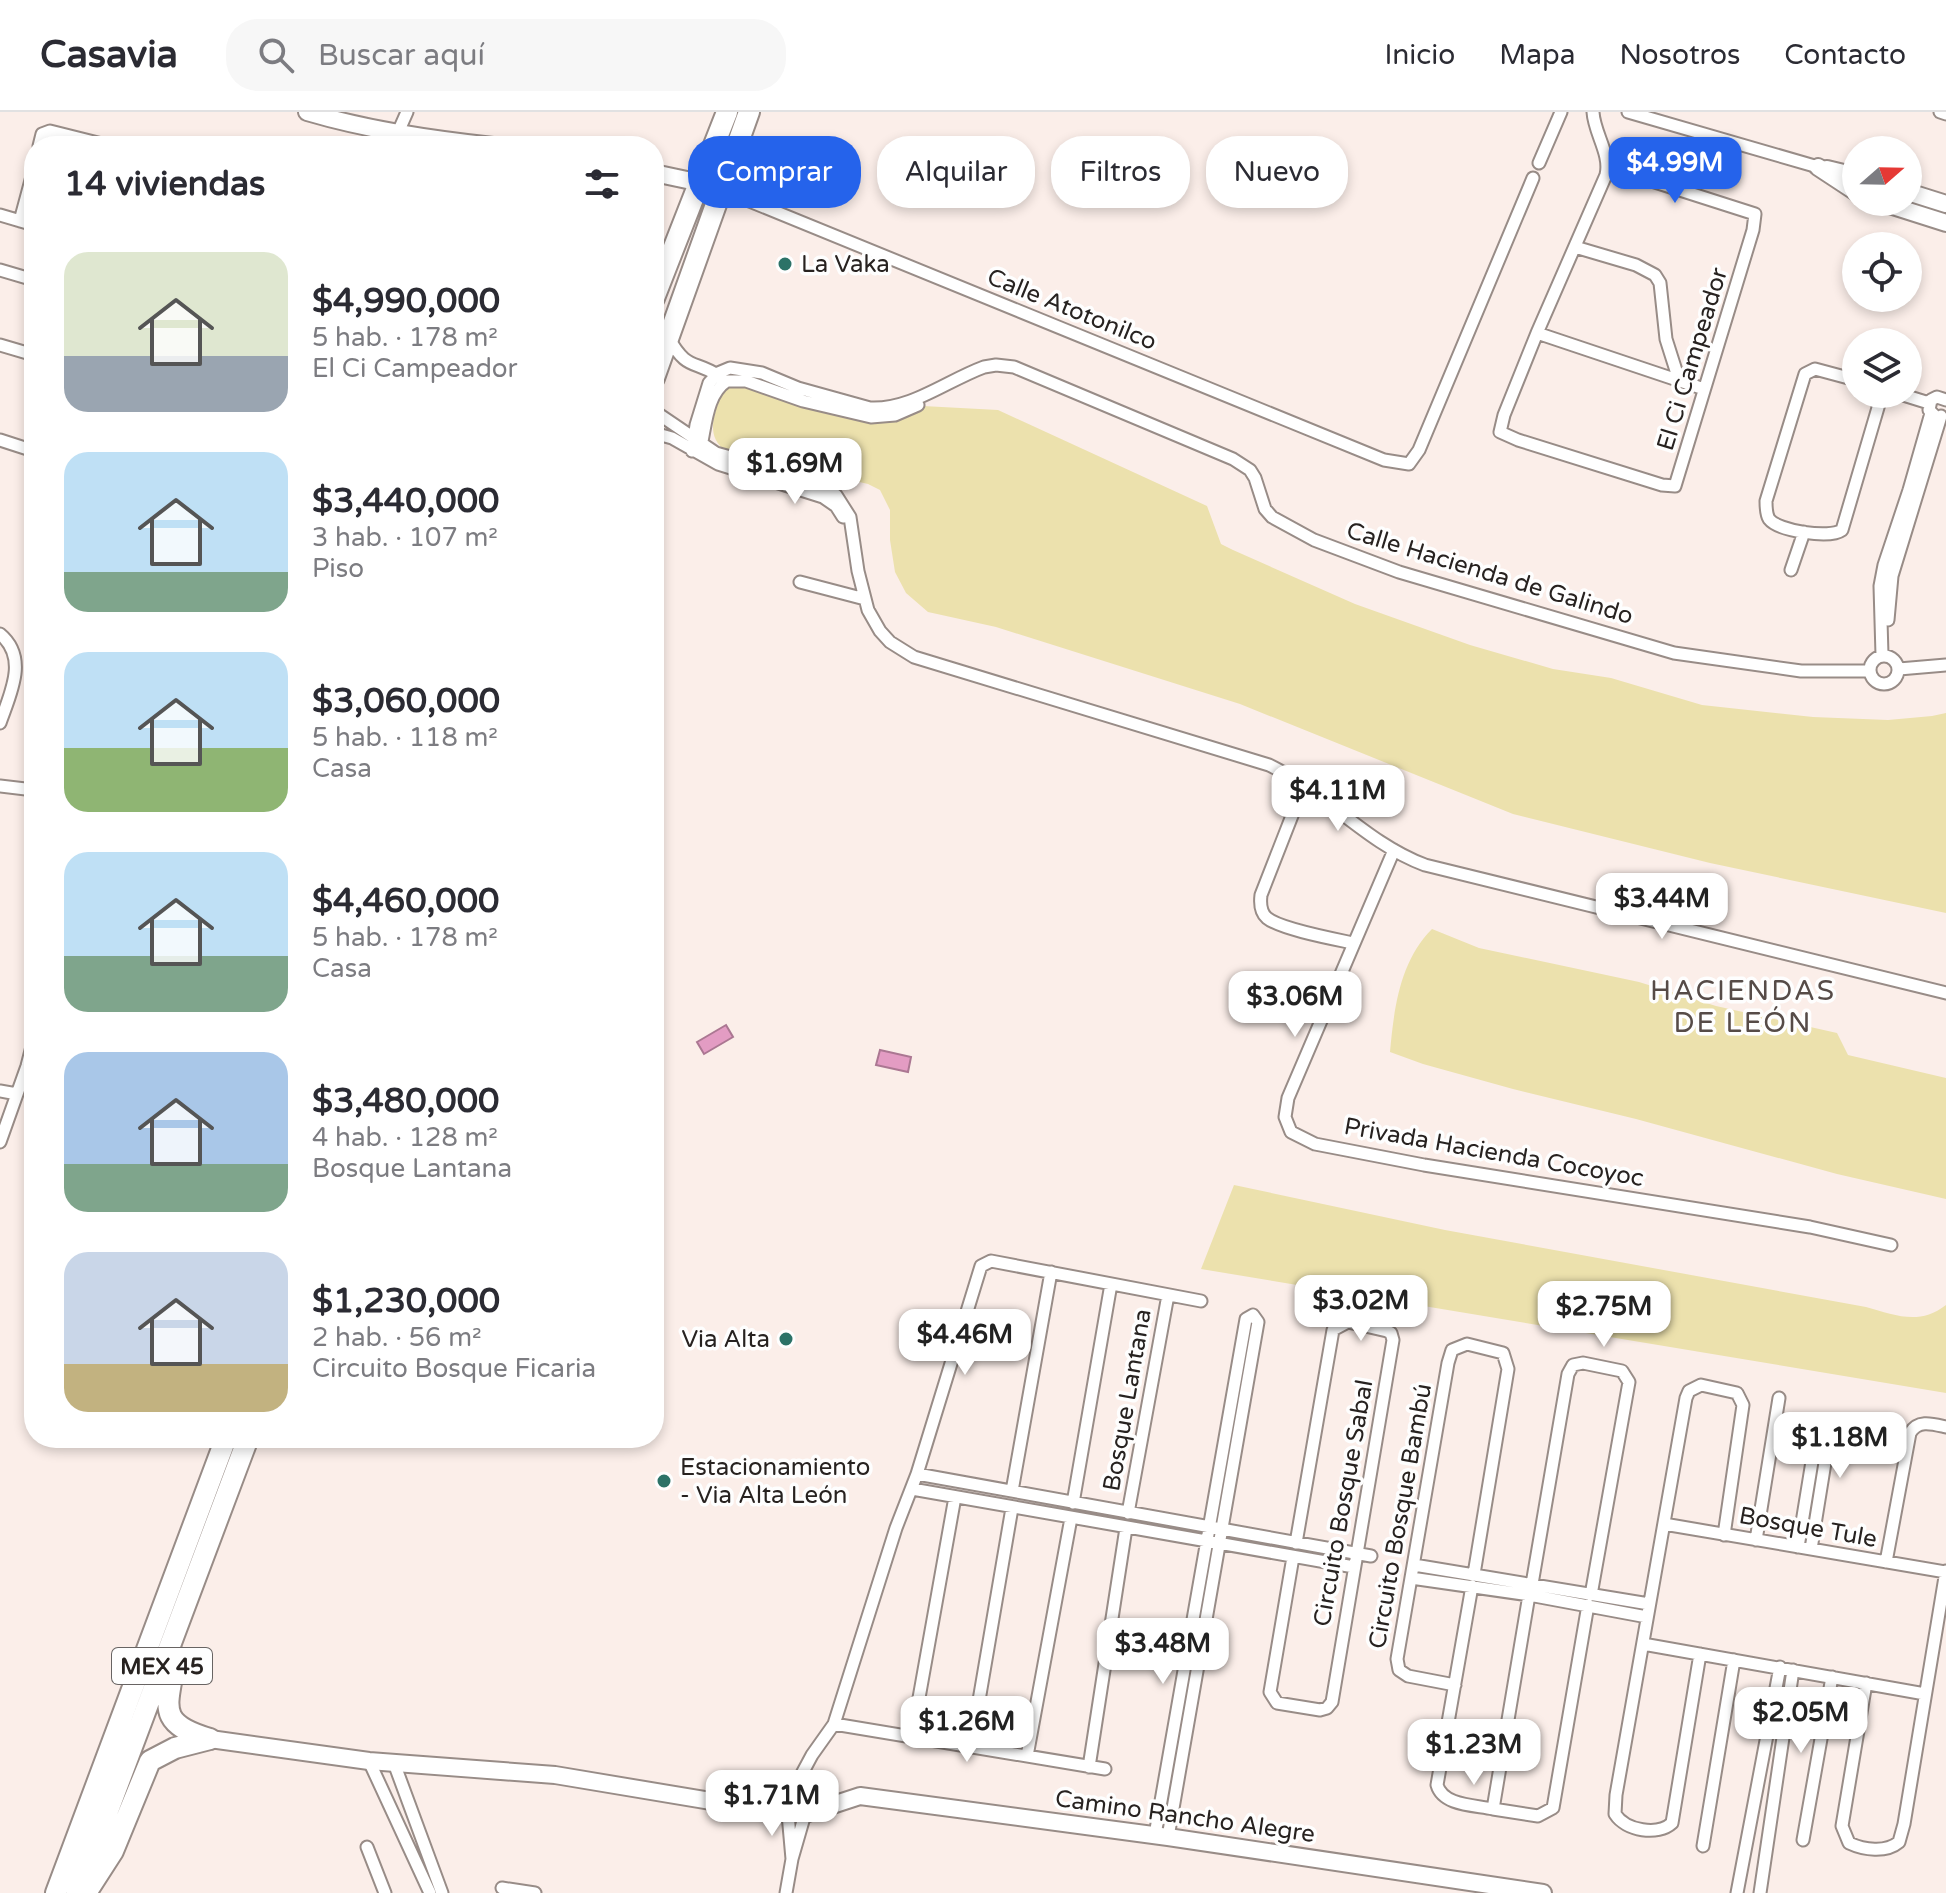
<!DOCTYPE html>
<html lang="es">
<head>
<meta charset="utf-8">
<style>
	:root { --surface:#fff; --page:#f7f7f7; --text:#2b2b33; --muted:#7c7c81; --line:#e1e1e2; --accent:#2563eb }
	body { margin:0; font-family:"Varela Round",sans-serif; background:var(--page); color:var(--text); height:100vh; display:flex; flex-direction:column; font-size:30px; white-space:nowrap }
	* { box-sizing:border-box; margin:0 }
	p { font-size:26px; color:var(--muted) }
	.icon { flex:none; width:44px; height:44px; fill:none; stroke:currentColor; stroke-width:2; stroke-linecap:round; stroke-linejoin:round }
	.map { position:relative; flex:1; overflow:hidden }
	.sheet { position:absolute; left:24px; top:24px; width:640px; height:1312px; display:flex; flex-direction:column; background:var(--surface); border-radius:32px; box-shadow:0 4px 12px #0003 }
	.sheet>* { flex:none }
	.top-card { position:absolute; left:688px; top:24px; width:760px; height:72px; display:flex; gap:16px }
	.needle { width:52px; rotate:70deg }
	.fabs { position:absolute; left:1842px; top:24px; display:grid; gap:16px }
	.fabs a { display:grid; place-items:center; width:80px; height:80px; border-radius:50%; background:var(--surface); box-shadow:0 4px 12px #0003; font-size:40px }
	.price { position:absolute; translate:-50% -68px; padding:0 18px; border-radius:16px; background:#fff; color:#222; font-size:26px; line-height:52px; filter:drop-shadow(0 2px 4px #0008) }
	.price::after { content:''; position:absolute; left:50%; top:48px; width:24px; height:18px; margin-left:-12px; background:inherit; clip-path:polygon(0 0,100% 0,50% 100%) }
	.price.current { background:var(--accent); color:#fff }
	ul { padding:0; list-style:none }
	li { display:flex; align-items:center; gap:24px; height:200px; padding:0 40px }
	li span { display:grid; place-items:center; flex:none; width:224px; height:160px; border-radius:24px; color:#555 }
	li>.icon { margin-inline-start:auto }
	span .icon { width:96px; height:96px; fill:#fffc; stroke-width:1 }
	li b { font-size:34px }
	h2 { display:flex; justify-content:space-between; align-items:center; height:96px; padding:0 40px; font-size:34px }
	.chip { padding:0 28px; border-radius:32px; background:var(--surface); box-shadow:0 4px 12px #0003; font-size:28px; line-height:72px }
	.chip.current { background:var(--accent); color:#fff }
	header { display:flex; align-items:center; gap:48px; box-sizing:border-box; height:112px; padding:0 40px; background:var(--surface); border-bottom:2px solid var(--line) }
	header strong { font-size:38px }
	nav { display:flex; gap:44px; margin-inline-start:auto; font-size:28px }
	.search { width:560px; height:72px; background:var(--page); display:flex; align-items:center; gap:20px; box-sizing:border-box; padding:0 28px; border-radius:32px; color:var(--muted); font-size:30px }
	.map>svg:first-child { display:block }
</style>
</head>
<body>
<header>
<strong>Casavia</strong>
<div class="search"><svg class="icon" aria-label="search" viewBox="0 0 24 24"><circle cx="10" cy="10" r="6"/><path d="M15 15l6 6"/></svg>Buscar aquí</div>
<nav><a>Inicio</a><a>Mapa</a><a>Nosotros</a><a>Contacto</a></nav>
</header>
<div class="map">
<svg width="1946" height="1781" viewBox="0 0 1946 1781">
	<rect width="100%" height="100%" fill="#fbeee9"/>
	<path fill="#ece1ad" d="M739,270L860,308L900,307L923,294L998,298L1207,394L1221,432L1233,438L1355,492L1470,533L1553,557L1611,566L1702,593L1813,605L1888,608L1932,604L1946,601V801L1710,751L1513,702L1240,592L996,515L928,500L906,481L895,460L890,428V398L880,378L868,372L726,339C703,323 716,299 723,276Z
		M1432,817L1479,836L1639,870L1716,894L1837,921L1848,943L1946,966V1087L1837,1062L1636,1007L1513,977L1423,952L1390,940C1394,896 1400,849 1432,817Z
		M1234,1073L1445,1118L1866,1195C1895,1203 1919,1214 1946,1193V1281L1201,1157Z"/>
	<path fill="#e39cc3" stroke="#ab7792" stroke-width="2" d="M726,913L733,925L704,942L697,930Z
		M880,938L911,945L908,960L876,953Z"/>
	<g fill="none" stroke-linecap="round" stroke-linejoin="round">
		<defs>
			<path id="street" d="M1593,0C1594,21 1611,42 1606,63L1537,221L1504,303L1500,320L1518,328L1662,373L1675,374L1753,118L1755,102L1608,55
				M1628,0L1818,55
				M1940,0L1946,2
				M39,34L42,22L50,19L110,34
				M392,34L407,0
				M1539,51L1561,0
				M720,77L1384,348L1409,352L1419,338L1533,66
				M0,103L34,113
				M20,109L34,57
				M1575,135L1636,153L1655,163L1660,171L1666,227L1679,268
				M0,158L34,168
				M1537,221L1704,277
				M668,225C688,260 693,247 719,264
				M0,233L34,243
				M1856,268L1815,257L1805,262L1766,389C1766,395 1766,402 1769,407C1778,419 1830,427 1842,418L1882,282
				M1900,282L1929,291
				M654,299L716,341L813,368L836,383L850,405L858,459L868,498L880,519L890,530L914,545L1269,653C1325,680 1366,731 1425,753L1946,881
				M1934,303L1929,298L1931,288L1937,285L1946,288
				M654,321L672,326L718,352L823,385L836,394L843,405
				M0,328L34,339
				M701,334C706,312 707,282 727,269H746L803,289L871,305L895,303L918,293
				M692,339L696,313L709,271L718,261L730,256L762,261L798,276L870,296C911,298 946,269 984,255L996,253L1014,255L1233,347L1250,358L1255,366L1265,397L1272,405L1314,428L1399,460L1674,541L1801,559H1870
				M1791,458L1804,420
				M800,470L865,487
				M1888,508L1892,464L1941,304
				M0,522C29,546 10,582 0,611
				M1882,543L1880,474L1884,453L1909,378L1931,301
				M1870 558a14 14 0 1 1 28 0a14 14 0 1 1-28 0Z
				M1899,557L1946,553
				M1304,673L1261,783C1260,791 1260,800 1267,806C1280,817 1334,827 1353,831
				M0,674L34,678
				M1394,738L1288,986L1285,1005L1291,1020L1315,1032L1424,1053L1810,1115L1891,1133
				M0,979L17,982
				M0,1030L27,954L34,927
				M917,1362L981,1154L991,1149L1201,1189
				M912,1377L1354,1455
				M1012,1379L1051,1160
				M1073,1391L1111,1172
				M1128,1401L1168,1183
				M1664,1412L1946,1460
				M1756,1428L1779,1286
				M1798,1435L1817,1319L1822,1311L1825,1310L1829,1317V1326L1811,1437
				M1293,1445L1270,1580L1277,1591L1320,1598L1327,1596L1332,1590L1393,1228L1391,1221L1387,1219L1348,1210L1333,1218L1296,1431
				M1886,1450L1910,1321C1918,1307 1933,1312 1946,1315
				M1414,1453L1649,1492
				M1411,1466L1529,1483L1647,1505
				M1532,1472L1568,1262L1573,1253L1583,1251L1622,1259L1629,1270L1591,1483
				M1472,1474L1437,1673C1443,1694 1475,1693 1493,1697
				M1529,1483L1493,1697L1538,1704L1553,1696L1588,1493
				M1643,1532L1925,1582
				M1700,1542L1672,1711C1658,1724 1626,1719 1615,1702L1616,1683L1686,1286L1689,1279L1701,1273L1737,1281L1743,1293L1724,1423
				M1866,1571L1842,1714L1849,1731C1864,1738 1886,1741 1899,1730L1904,1712L1946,1459
				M1455,1573L1408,1564L1399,1558L1397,1547L1448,1251L1452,1238L1467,1232L1503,1241L1508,1257L1474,1462
				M834,1612L1105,1657
				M912,1625L955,1385
				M971,1635L1012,1396
				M1027,1644L1071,1406
				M369,1649L430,1781
				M394,1651L442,1781
				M1089,1655L1126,1416
				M1155,1723L1246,1207L1253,1203L1258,1210L1168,1725
				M1803,1728L1832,1565
				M1703,1734L1734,1548
				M367,1735L385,1781
				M792,1747L788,1702L789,1686L812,1643L834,1612L896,1416L917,1362L1371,1444
				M502,1776L535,1781
				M786,1781L792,1747L805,1702
				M1737,1781L1780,1555
				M1760,1781L1793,1558"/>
			<path id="secondary" d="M307,0C368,18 430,27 493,34
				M1818,55L1856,80
				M1827,57L1856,64
				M654,61L701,71
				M1908,80L1946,92
				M1880,90L1946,111
				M210,1627L369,1649L555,1663L788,1702H805L860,1684L1168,1725L1543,1781"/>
			<path id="highway" d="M654,186L727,0
				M654,266L749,0
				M175,1544C170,1592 152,1610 210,1627
				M56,1781L226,1326
				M77,1781L248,1326
				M86,1781L113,1739L150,1649L175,1636L210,1627"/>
		</defs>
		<use href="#street" stroke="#988c87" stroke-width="15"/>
		<use href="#secondary" stroke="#988c87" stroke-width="20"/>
		<use href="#highway" stroke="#988c87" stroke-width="24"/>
		<use href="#street" stroke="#fff" stroke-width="11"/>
		<use href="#secondary" stroke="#fff" stroke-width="16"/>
		<use href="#highway" stroke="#fff" stroke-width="20"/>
	</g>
	<g fill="#2c7267" stroke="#fefefe" stroke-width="3">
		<circle cx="785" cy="152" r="8"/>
		<circle cx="786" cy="1227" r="8"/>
		<circle cx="664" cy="1369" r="8"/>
	</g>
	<g text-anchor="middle" stroke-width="7" stroke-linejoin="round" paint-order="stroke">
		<rect fill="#fefefe" stroke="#686463" stroke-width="2" x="112" y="1536" width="100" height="36" rx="6"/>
		<g font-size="22" font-weight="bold" fill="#272220">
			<text x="162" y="1562">MEX 45</text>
		</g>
		<g font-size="24" fill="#272220" stroke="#fefefe" text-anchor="start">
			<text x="801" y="160">La Vaka</text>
			<text x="770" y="1235" text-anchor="end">Via Alta</text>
			<text x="680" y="1363">Estacionamiento<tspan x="680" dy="28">- Via Alta León</tspan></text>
		</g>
		<g font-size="24" fill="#272220" stroke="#fefefe">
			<text transform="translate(1072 197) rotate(22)" y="8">Calle Atotonilco</text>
			<text transform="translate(1692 247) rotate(-73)" y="8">El Ci Campeador</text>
			<text transform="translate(1490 461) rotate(17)" y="8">Calle Hacienda de Galindo</text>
			<text transform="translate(1494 1040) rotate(10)" y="8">Privada Hacienda Cocoyoc</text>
			<text transform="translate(1127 1288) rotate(-80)" y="8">Bosque Lantana</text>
			<text transform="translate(1343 1391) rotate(-80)" y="8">Circuito Bosque Sabal</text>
			<text transform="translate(1400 1404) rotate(-80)" y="8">Circuito Bosque Bambú</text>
			<text transform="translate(1808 1415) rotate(10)" y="8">Bosque Tule</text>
			<text transform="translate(1185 1704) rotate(8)" y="8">Camino Rancho Alegre</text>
		</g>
		<g font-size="28" letter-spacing="2" fill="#564b47" stroke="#fefefe">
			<text x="1743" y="888">HACIENDAS<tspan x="1743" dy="32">DE LEÓN</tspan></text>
		</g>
	</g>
</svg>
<div class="fabs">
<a><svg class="needle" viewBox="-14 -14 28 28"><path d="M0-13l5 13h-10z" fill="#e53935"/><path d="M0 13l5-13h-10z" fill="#7c7c81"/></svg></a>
<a><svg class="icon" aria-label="locate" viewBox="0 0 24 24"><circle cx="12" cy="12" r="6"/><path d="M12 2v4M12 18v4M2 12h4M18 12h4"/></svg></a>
<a><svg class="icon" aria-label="layers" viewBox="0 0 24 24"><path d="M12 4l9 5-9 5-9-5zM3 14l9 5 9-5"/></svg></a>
</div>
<b class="price current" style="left:1675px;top:93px">$4.99M</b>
<b class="price" style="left:795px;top:394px">$1.69M</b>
<b class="price" style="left:1338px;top:721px">$4.11M</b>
<b class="price" style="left:1662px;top:829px">$3.44M</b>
<b class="price" style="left:1295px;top:927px">$3.06M</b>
<b class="price" style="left:1361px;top:1231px">$3.02M</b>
<b class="price" style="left:1604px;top:1237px">$2.75M</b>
<b class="price" style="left:965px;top:1265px">$4.46M</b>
<b class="price" style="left:1840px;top:1368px">$1.18M</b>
<b class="price" style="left:1163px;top:1574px">$3.48M</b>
<b class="price" style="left:1801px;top:1643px">$2.05M</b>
<b class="price" style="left:967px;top:1652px">$1.26M</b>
<b class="price" style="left:1474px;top:1675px">$1.23M</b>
<b class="price" style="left:772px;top:1726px">$1.71M</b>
<div class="top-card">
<a class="chip current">Comprar</a>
<a class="chip">Alquilar</a>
<a class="chip">Filtros</a>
<a class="chip">Nuevo</a>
</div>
<section class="sheet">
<h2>14 viviendas<svg class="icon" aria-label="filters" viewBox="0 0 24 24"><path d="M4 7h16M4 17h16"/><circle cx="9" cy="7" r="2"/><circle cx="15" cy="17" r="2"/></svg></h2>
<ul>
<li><span style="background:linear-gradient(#dfe7d0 65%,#9aa5b1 0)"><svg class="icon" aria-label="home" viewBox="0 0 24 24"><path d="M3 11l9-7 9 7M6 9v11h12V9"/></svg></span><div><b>$4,990,000</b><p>5 hab. · 178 m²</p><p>El Ci Campeador</p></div></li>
<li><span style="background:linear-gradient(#bfe0f5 75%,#7fa58c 0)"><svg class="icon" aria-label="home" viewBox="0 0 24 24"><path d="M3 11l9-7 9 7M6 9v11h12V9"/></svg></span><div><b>$3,440,000</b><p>3 hab. · 107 m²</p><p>Piso</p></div></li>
<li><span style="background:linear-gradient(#bfe0f5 60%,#8fb573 0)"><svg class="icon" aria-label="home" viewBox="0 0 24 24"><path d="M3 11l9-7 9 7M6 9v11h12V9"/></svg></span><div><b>$3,060,000</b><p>5 hab. · 118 m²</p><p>Casa</p></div></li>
<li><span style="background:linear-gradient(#bfe0f5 65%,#7fa58c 0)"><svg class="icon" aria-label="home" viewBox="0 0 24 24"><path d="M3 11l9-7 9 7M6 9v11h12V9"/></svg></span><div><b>$4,460,000</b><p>5 hab. · 178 m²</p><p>Casa</p></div></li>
<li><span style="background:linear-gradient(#a9c7e8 70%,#7fa58c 0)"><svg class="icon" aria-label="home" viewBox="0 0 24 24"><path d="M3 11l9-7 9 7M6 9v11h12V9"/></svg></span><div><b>$3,480,000</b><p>4 hab. · 128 m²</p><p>Bosque Lantana</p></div></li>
<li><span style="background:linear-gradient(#c9d6e8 70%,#c2b280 0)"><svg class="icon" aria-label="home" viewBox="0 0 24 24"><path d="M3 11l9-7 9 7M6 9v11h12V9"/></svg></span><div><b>$1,230,000</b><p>2 hab. · 56 m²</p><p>Circuito Bosque Ficaria</p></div></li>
</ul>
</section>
</div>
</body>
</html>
